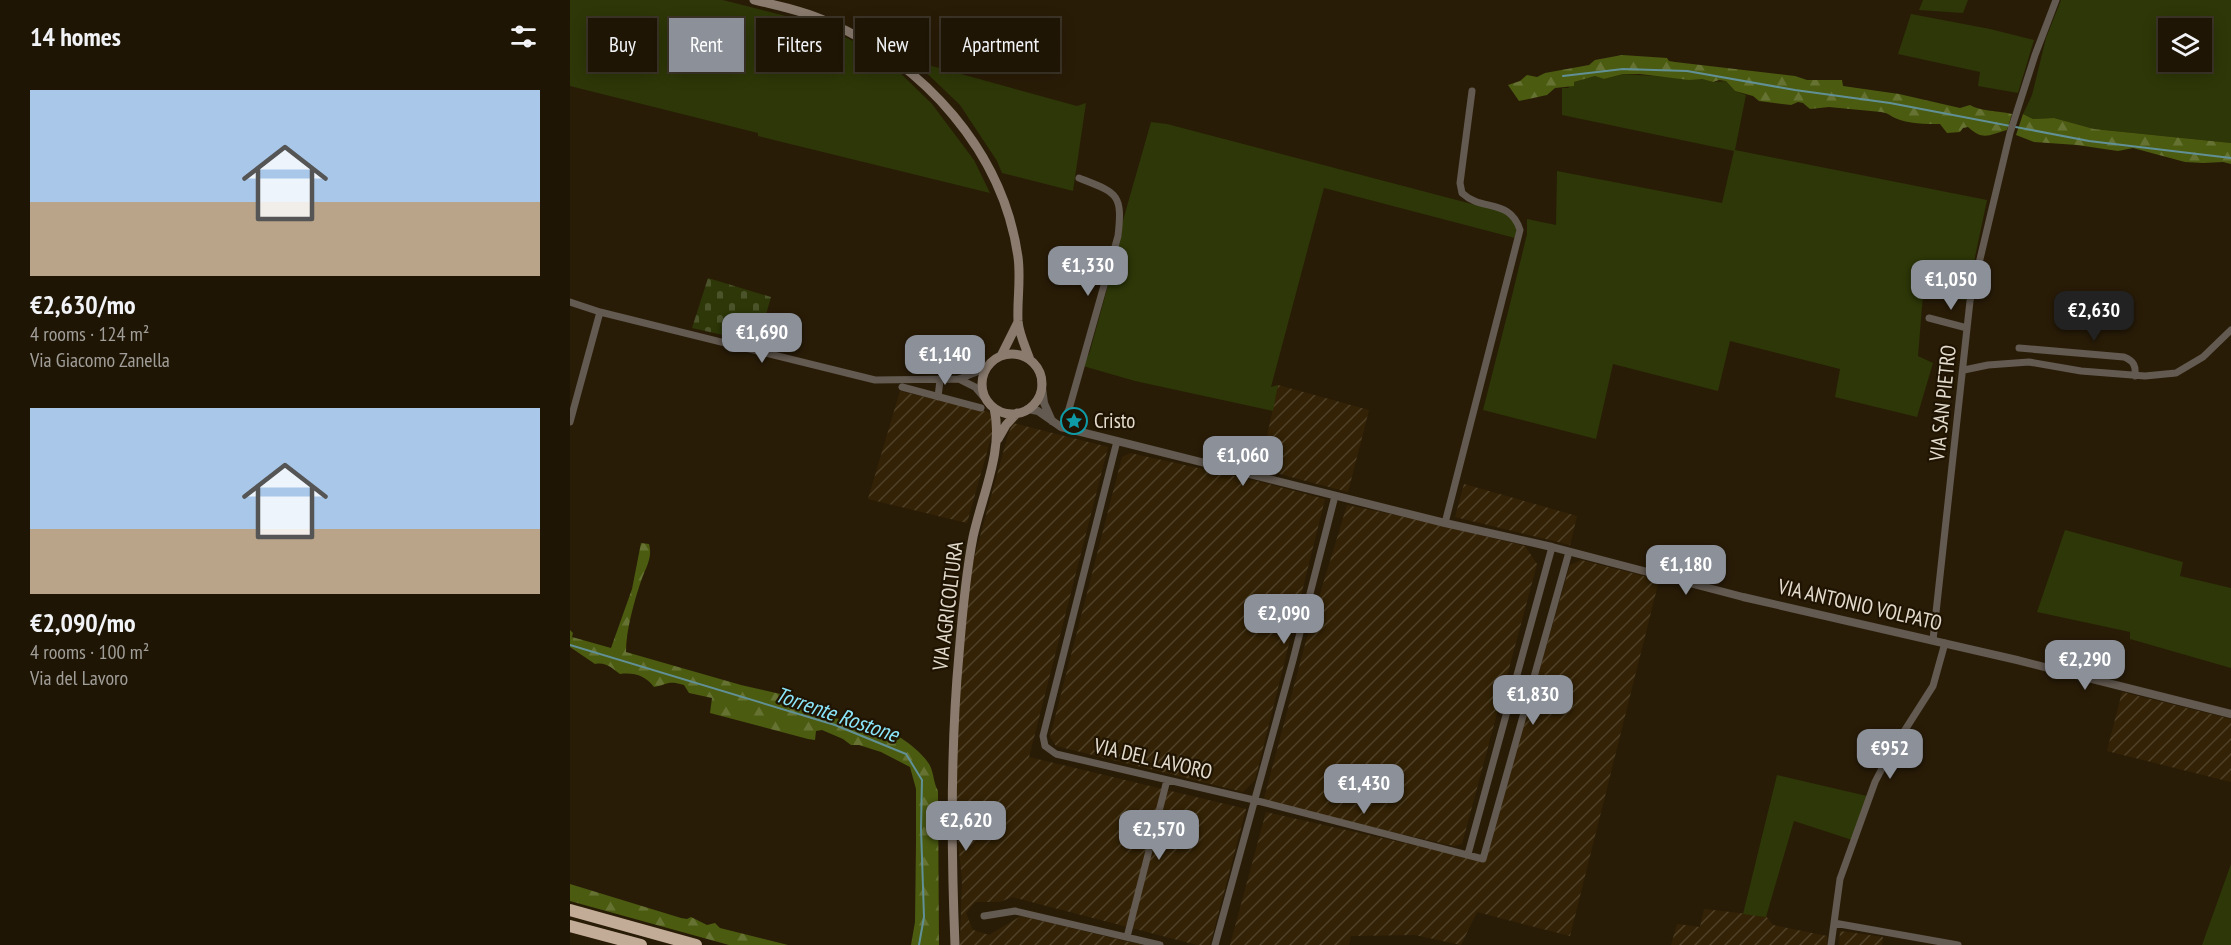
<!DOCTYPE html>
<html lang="en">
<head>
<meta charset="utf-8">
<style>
	:root { --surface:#1f1505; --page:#2c2213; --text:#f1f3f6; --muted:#a19f9a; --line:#3c3427; --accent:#8c9099 }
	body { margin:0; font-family:"PT Sans Narrow",sans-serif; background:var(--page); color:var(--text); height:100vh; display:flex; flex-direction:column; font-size:22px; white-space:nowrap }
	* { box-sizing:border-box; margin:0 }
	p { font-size:20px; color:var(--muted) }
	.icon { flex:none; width:33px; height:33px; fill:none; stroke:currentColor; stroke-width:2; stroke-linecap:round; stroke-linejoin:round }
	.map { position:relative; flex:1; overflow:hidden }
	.sheet { display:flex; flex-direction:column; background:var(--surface); width:570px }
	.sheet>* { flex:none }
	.guide { position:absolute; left:18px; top:18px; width:570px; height:54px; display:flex; gap:12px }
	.buttons { position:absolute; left:1588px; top:18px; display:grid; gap:12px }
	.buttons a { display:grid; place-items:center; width:54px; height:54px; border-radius:0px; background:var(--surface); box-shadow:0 3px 15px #0003,0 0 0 2px var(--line); font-size:30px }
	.price { position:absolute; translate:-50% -51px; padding:0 14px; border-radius:12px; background:var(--accent); color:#fff; font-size:20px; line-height:39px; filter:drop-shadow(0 2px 3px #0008) }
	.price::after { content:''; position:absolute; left:50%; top:36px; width:18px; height:14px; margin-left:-9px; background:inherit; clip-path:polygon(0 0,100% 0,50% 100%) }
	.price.selected { background:#222; color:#fff }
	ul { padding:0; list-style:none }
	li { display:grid; align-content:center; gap:12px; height:318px; padding:0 30px }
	li span { display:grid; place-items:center; height:186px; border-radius:0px; color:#555 }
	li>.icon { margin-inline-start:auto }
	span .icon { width:108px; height:108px; fill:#fffc; stroke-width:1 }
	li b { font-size:26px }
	h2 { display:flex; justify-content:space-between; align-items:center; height:72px; padding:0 30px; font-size:26px }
	.pill { padding:0 21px; border-radius:0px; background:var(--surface); box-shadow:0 3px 15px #0003,0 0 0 2px var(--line); font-size:21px; line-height:54px }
	.pill.selected { background:var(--accent); color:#fff }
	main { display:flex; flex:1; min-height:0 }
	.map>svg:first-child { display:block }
</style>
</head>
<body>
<main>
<section class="sheet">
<h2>14 homes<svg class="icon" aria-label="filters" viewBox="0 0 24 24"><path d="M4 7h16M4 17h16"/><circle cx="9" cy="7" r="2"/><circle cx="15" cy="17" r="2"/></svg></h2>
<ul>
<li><span style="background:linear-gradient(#a9c7e8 60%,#b9a48a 0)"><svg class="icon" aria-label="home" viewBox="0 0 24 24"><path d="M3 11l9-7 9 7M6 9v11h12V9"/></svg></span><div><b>€2,630/mo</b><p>4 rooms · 124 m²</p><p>Via Giacomo Zanella</p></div></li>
<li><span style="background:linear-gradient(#a9c7e8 65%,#b9a48a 0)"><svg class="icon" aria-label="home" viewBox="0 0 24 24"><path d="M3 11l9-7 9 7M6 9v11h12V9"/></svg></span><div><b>€2,090/mo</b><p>4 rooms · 100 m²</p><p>Via del Lavoro</p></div></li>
</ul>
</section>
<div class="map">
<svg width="1661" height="945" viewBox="0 0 1661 945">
	<defs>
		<pattern id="industrial-furrows" width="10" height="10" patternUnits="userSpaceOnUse" patternTransform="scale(1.5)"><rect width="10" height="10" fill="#332205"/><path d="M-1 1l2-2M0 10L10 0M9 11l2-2" fill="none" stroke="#504228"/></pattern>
		<pattern id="forest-firs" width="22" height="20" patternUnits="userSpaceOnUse" patternTransform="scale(1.5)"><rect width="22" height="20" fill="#4b5b10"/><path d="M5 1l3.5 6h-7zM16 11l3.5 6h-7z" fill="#657232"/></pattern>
		<pattern id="cemetery-stones" width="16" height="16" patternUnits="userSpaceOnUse" patternTransform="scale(1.5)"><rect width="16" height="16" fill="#2d3707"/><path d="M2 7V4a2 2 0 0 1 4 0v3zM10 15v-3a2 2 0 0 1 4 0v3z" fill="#4b532a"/></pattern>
	</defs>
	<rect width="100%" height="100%" fill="#291c07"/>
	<path fill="url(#industrial-furrows)" d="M708,385L799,410L778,492L690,469Z
		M330,391L419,412L425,423L397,523L298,499Z
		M443,423L538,447L459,757L676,809L640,945H627L442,897L430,902H405L396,913L403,930L419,935L451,916L572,945H390L392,880L383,794L397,584L438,435Z
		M560,453L687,481L755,499L685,780L673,792L486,746L480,737L552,457Z
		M894,484L1007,516L1000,545L885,517Z
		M777,505L835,517L955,546L967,564L892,844L884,846L693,802L737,637Z
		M1011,560L1089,580L1000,936L907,912L891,945L845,935L781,936L779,945H660L696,812L914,861L1000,565Z
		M1552,692L1661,719V782L1537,751Z
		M1134,909L1196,916L1203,925L1257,936V945H1101L1107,924L1130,927Z
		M1270,931L1313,937L1312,945H1269Z"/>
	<path fill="#2d3707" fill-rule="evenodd" d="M0,0H153L247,24L296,47L321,64L362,104L404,160L420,193L208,141L188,136V133L0,86Z
		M1353,0H1398L1393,13L1349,10Z
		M1491,0H1661V143L1524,129L1484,118L1463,119L1453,114L1462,95L1476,38ZM1599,28H1632V62H1599Z
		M1341,14L1420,29L1464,40L1448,93L1408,86L1410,72L1328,54Z
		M344,61L507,106L516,103L503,191L432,173L427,161L390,105Z
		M1053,74L1132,79L1143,82L1156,81L1165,91L1176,95L1165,150L1417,200L1396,300L1353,295L1348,356L1363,363L1347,417L1265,397L1270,369L1160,341L1148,391L1043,364L1026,439L913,410L940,304L957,234V219L986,225L987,171L1152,203L1164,151L992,115V88H998L1004,82L1025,76L1034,79Z
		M581,122L597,124L940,214L948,224L945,238L754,188L701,387L708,385L703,411L565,381L513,366L520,351L552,234V224Z
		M1495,530L1613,562L1610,576L1661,588V668L1560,639V632L1467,612Z
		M1207,775L1297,796L1282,840L1224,821L1196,917L1173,914Z
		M1661,864V945H1632Z"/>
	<path fill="url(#forest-firs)" d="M1052,55L1097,58L1099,61L1105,62L1225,76L1237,80H1272L1273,86L1329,94L1390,108L1400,105C1409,111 1430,111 1442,114L1437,130C1419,135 1413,141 1398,127L1393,128L1390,132L1377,133L1370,124C1356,124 1338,124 1325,118C1319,115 1318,113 1311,112L1259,107L1240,109L1233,103L1228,102L1221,105L1189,101L1183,96L1165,91L1156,81L1149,80L1143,82L1132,79L1119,80L1070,74H1053L1034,79L1025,76L1004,82V86L985,88L977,95L949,101L938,85L950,81L957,75L967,77L975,73L1019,65L1025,60Z
		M1453,114L1463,119L1484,118L1524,129L1661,143V164L1653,162L1633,163L1615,162L1563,148L1548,151L1507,145L1464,142L1446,135Z
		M71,543L79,544C83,558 75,569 71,581C64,602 56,630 56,652L171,685L249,703C254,707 255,711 258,715C265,721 279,718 288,722C296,726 299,731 310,733L314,729C328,734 356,754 361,768C364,776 364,784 368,791L369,945H341L345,922L346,843V789L340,767L311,752L289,745H281L273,739L252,730L246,731L245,740L238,739L140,713L142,698L119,693L114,685C96,680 98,685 84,687C76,676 64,672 50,674C41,668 37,662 25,664L0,647V630L3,633L2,637L41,648L62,589Z
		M0,884L111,918L117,919L121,917L137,925L145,923L150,928L218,945H159L0,901Z"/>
	<path fill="url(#cemetery-stones)" d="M138,278L201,297L188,343L122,328Z"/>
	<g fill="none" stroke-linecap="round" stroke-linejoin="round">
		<path stroke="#619097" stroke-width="2" d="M993,76L1053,69L1117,71L1225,90L1320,103L1519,141L1661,158
			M0,645L265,725L336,754L352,780L351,828L354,917L349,945"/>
		<path stroke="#635a51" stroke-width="7" d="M0,302L30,312L305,380L389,379L417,368
			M1359,318L1397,328
			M1449,348L1554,357C1564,361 1566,366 1565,376
			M1394,370L1418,365L1459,362L1511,371L1575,376L1606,373L1633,357L1661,330
			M389,379L405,387L416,400
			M332,387L411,408
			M368,397L370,380
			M0,422L30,312
			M491,427L499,409L548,236C553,193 547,193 509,178
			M547,441L473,736L475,746L486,754L684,800L913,859L999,552
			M875,523L950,230C940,198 912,212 892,193L890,183L902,91
			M1363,640L1400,301L1440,133L1465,55L1486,0
			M898,854L982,547
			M414,916L445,911L590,945
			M1264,923L1388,945
			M557,937L597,780
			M645,945L723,660L765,496
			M1261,945L1270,879L1305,782L1319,755L1363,686L1375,643"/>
		<path stroke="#635a51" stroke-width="8" d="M471,380L474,403L482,421
			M458,409L468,411L491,427L875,523L982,547L1173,597L1447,660L1661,714"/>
		<path stroke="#8a7b6e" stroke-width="9" d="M184,0C208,6 235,11 258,22C354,64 433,151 448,257C451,279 447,300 448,321C449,334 456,348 460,360
			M412 384a30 30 0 1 1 60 0a30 30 0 1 1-60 0Z
			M431,356L448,322
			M428,439L436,425L447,413
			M385,945C381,848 380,751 389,654C392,617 396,573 403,537C412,495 434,450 424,408"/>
		<path stroke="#c3ac97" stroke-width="12" d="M0,910L126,945
			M0,926L71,945"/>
	</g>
	<defs>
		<symbol id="sight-ring" viewBox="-11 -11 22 22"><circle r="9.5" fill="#1f1301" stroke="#0f9aa8" stroke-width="1.5"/><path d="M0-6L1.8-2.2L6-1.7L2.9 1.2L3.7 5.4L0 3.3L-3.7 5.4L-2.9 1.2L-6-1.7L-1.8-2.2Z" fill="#0f9aa8"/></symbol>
	</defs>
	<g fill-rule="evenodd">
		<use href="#sight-ring" x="489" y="406" width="30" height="30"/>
	</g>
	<g text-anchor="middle" stroke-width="4.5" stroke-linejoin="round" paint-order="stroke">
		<g font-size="21" fill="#e3dbce" stroke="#1f1301">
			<text transform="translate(1373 403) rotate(-84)" y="7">VIA SAN PIETRO</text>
			<text transform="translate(1290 605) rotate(13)" y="7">VIA ANTONIO VOLPATO</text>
			<text transform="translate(378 606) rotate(-83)" y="7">VIA AGRICOLTURA</text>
			<text transform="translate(583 759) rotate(13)" y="7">VIA DEL LAVORO</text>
		</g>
		<g font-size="21" fill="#e3dbce" stroke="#1f1301" text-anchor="start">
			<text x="524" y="428">Cristo</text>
		</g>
		<g font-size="22" font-style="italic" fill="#8be6fc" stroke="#1f1301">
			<text transform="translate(267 714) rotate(19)" y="8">Torrente Rostone</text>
		</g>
	</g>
</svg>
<div class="buttons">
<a><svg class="icon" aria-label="layers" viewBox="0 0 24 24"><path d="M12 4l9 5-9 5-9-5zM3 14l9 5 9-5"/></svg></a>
</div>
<b class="price" style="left:518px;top:297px">€1,330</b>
<b class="price" style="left:1381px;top:311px">€1,050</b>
<b class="price selected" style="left:1524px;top:342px">€2,630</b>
<b class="price" style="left:192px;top:364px">€1,690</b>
<b class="price" style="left:375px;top:386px">€1,140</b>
<b class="price" style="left:673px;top:487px">€1,060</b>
<b class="price" style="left:1116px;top:596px">€1,180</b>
<b class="price" style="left:714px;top:645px">€2,090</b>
<b class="price" style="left:1515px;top:691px">€2,290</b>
<b class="price" style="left:963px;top:726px">€1,830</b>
<b class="price" style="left:1320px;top:780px">€952</b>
<b class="price" style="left:794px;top:815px">€1,430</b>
<b class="price" style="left:396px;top:852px">€2,620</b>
<b class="price" style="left:589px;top:861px">€2,570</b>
<div class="guide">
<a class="pill">Buy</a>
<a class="pill selected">Rent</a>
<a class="pill">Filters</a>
<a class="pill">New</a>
<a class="pill">Apartment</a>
</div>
</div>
</main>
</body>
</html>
